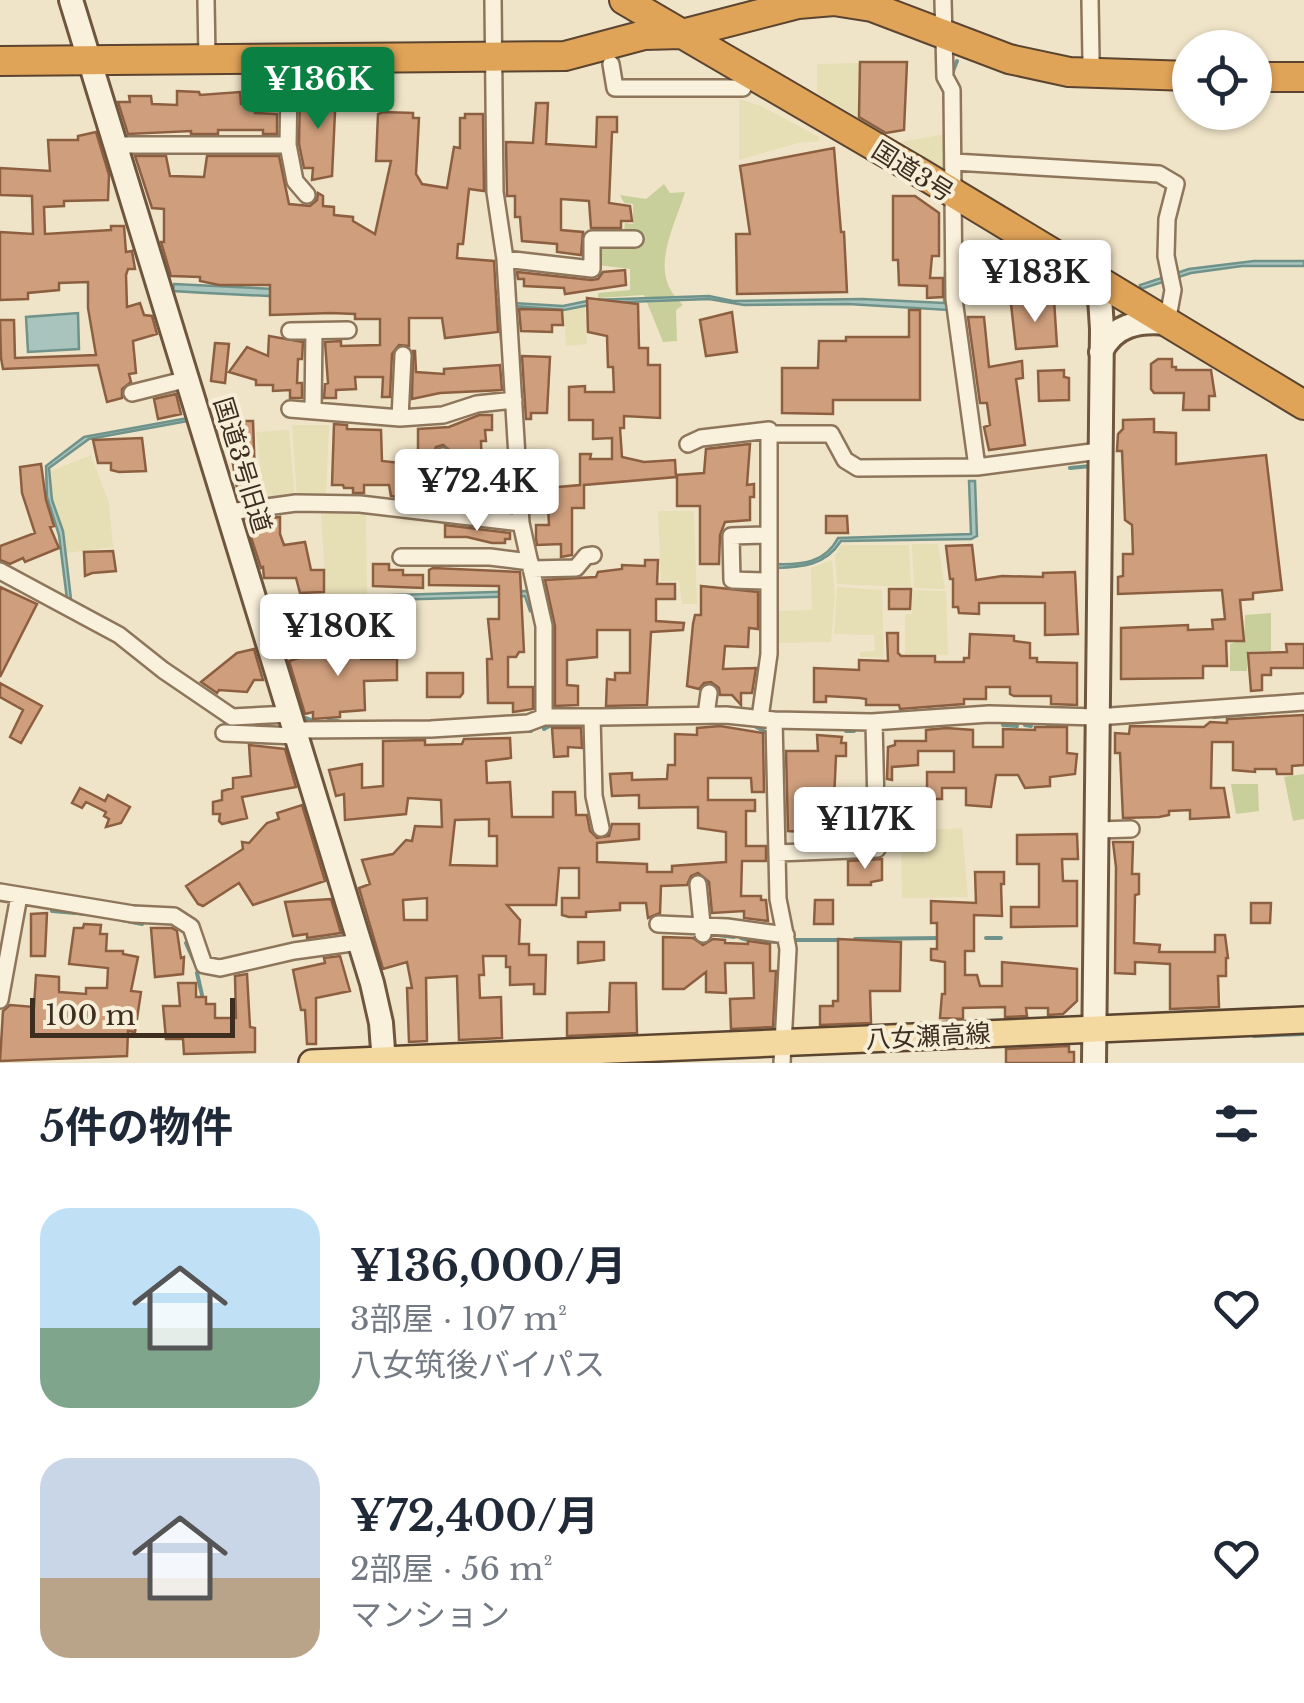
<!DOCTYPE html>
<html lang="ja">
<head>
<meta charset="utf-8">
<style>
	:root { --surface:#fff; --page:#f6f6f7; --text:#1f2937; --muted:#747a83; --accent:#0b8043 }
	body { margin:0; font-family:"Libre Baskerville","Noto Sans JP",serif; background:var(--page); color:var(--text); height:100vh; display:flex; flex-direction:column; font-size:38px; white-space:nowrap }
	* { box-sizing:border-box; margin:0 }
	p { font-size:32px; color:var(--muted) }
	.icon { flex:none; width:55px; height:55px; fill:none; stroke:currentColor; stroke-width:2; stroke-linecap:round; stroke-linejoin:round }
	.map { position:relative; height:1063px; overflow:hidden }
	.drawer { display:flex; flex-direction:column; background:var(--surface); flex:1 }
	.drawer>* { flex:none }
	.fabs { position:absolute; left:1172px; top:30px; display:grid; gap:20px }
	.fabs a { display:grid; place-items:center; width:100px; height:100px; border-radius:50%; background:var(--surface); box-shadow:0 2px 8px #0004; font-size:50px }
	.scale { position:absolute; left:30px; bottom:25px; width:205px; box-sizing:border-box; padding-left:10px; border:5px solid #3d2e20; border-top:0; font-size:28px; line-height:35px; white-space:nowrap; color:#3d2e20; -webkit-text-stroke:8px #f7eed8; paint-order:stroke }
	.price { position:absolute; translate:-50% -85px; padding:0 22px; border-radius:10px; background:#fff; color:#222; font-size:32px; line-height:65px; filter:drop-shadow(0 2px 5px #0008) }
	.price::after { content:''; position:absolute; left:50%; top:60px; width:30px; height:22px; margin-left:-15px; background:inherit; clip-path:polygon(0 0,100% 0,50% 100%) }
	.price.on { background:var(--accent); color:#fff }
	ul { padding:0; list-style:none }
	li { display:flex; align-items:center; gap:30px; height:250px; padding:0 40px }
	li span { display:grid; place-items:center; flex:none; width:280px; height:200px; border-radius:30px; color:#555 }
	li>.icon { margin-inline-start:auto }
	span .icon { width:120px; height:120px; fill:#fffc; stroke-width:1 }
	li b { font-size:42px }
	h2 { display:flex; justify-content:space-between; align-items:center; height:120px; padding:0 40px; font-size:42px }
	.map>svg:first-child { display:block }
</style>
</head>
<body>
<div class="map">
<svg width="1304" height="1063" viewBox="0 0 1304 1063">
	<rect width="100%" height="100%" fill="#f0e4c8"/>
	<path fill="#e6deb5" d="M859,63L858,117L817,93V64Z
		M739,99L761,106L819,137V141L798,143L739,160Z
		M944,134L943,169L901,142Z
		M585,307L587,344L566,346L564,312Z
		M292,425H329L326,500H297Z
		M289,430L295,500L265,503L256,432Z
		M91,455L109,503L113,547L66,553L64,532L53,500L51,471Z
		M658,511H694L697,604H682L679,581H661Z
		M321,514H366L367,594L326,596Z
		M912,544H938L945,589L914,588Z
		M841,545H909L911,587L837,584L835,556Z
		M832,560L835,599L831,642L772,643L774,611L812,610L811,568Z
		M837,587L882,590L884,658L860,657V652L875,651L874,635L834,634Z
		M912,590L946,591L948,655L905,654V614H912Z
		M962,828L968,897L902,898L901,848L921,847L930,830Z"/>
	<path fill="#c9cf9b" d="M664,184L670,193L685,192C673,231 647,274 683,305L676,310L677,341L663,342L644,295L598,298V293L630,290V269L597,265L593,235L624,231L625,223L633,224V204L624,203L620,195L646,199Z
		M1271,613V651H1248L1247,671H1230V644L1244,639L1245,615Z
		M1304,774V819L1293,821L1284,777Z
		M1231,784H1258L1259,811L1236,814Z"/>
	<path fill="#a9c4bc" stroke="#6f938a" stroke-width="2.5" d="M947,214L948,310L848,304L744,305L709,299L599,303L564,310L514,306V303L563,306L592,300L709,296L733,301L862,299L944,303Z
		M1254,261H1304V266H1242L1191,273L1141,289L1140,285L1189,269Z
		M174,284L503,300L507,338L501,339L498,307L206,293L173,291Z
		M78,313L79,349L28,352L26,317Z
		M188,418V421L89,439L49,468L52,500L63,531L71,599H67L59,535L47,497L46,466L84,437Z
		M969,481H975L977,536L971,539L841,541C825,566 802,567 775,568V564C802,565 825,563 838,538L971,534Z
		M527,591L535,609L530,611L525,596L316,602L314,627L277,629L283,626L312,625L311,603L329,597Z"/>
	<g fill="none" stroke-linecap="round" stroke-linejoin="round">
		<path stroke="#6f938a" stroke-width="4" d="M951,76L957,61
			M1070,468L1091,466
			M1214,717L1264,713
			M306,718L311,720
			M328,721H338
			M974,722H989
			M1129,722L1165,720
			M688,723H700
			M714,723H719
			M753,725L767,733
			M1003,725L1017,726
			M1025,725L1031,726
			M1048,725H1065
			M544,729L551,725
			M520,731H531
			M846,731H854
			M52,911L88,914
			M122,920L142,924
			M710,934L734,937
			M741,938L748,940
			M986,938H1001
			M855,939L941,938
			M755,940L777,942
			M795,940H843
			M186,943L194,961
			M197,973L202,995
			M1254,1036L1304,1034"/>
	</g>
	<path fill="#cf9f7d" stroke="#8d5f41" stroke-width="2.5" fill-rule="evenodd" d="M860,62H907L904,130L886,133L859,117Z
		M177,91L199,92L200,95L240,92L241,104H255V113L277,114V134H263V130H218V134H191V131L128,134L118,102H130L129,96H151L152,104L177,105Z
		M336,91L332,176L312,180L313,168H304L299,144L300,92Z
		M536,103H548L546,144L596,147L597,117H617V132H612L609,203L630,206L632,221H621V228H591L589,201L561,199V230L583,232L581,255L557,252V244L522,241L520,217H515V196H507L506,142L533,143Z
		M383,112L413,113V118H419L416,174L422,184L447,188L454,147L460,148V118H465V114H483L484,191L469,189L463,244H458L457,258L494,261L498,332L445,338L442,318H409V346L399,345L392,354L390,397H382L383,377H355L356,389L336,390V398H324L325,384L328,383L325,342L341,341V346L380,345V319H355V314L331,313L270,315V285H219L200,281V277L171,276L161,242H164V209L152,208L135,156H166L170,176L204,177L207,156H279L289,204L310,206L317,200L318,193L323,196V206L334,207V215L353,217V221L375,234L391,161H376L378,114Z
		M96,132L109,175L108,200L64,201V206L44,207L45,234L111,230V226H124L126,252L132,251L135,269H128L126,275L127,307L140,303L144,315L152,316L157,334L133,341L136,373L129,374L131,382L122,389V398L107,402L98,365L3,369L1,358L0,320H14L15,358L96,355L88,308V282L59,283V290L28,293V299L0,300V232L33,234L32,196L0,195V168L50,171L48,140H78V136Z
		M834,148L841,232H844L847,292L737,294L736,234H750L740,166Z
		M893,196H915L939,213V256H932L930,278H943V297L927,298V286L899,285L898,260H893Z
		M1016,260V290L970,292L965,295V263Z
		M625,270L626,285L565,294L564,288L524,286V279H518L517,272L591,280L598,279L603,272Z
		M587,298L638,304L639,348H648V365H660V418L624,416V428H620L622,457L644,462L675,460L676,477L584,485V508H572V555L561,557V544L537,545L536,539V525H549L547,488L580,485V454H591L590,459H612V438L593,439V420H569V387L585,386V392H614L613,367H608L607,336L588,332Z
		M1054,300L1057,346L1016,349L1011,304Z
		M519,309L562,310L563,325H552V332L521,331Z
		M909,310H920V400H833V414L782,413V368H818L819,341H846V337H909Z
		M732,312L737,352L706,356L700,320Z
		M968,317H984L989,367L1022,361L1023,378L1016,379L1025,445L989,450L984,427L990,425L987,403H980Z
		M269,336L303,342L302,359H298L297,383H302V398H290V390L273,391V385H256V380L229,372L247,347L268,356Z
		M215,343L229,344L225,383L211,381Z
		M413,351H415L416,372L444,374V369L500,365L502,390L440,393L412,399Z
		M522,356L550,357L547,413H531V419H526Z
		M1158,359H1172V367H1176V370H1211L1215,396H1209V410H1183L1184,393H1154L1151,389V364Z
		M1064,370V377L1069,378V400L1039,401L1038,371Z
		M176,394L181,414L158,419L154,399Z
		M479,415H492V430H485L486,441H481L482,470H506L508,490H474V501H458L454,454L443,445L436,447L432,456L435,495H428L425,500L391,496L389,485H364V493H353V488H344L343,485H332L334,424L347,425V429L381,430L382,461L418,465V429L449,427Z
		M1154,419V432L1176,433V464L1266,455L1282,590L1253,593V599L1240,600L1244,641H1226L1227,666H1203V678L1121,679V628L1188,625V630L1213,629L1212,620L1225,619L1222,590L1118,594V577L1123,576V554H1133L1132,525L1125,520L1122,451H1117L1118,434L1123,429V420Z
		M232,421H253L255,476L258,477V484H261V496L244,499L243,494H238L228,435H224V422Z
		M142,438L146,471L119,472L111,470V463H98L93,440Z
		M750,444L747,485L754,484V497H750V520L725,522L720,535L719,564H700V506H677V475L704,473L706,449Z
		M531,451L551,452V472H529Z
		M41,464L46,500L54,526L50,527L59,548L25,562L23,558L10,564L0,560V546L35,533L22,493L20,467Z
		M826,516H847L848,533H826Z
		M280,517V534L284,545L305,542L311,570H324V592L300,593L296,578H264L263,567L261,568L248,528L260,525L261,519Z
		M445,525L510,533V539H505V543H492L467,537H445Z
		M972,545L976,580L1002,576L1043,577V573L1075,572L1078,634L1045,635V603H979V614L959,613L958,607H953V579H950L946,546Z
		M113,551L116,571L92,573L85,576L84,552Z
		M645,560H658L657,584H675V599H656V621L684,623L683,630L651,632L647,705L606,706L607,679L615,680V673H630V630H597V657L567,660V685L578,686V705L555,706V626L545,580L596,577L598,572L622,569V565L645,566Z
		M373,564H389V570H403V575H423V588L373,586Z
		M433,568L520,572L524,652H519L516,657H508V687H533V709L513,712V703H488L487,659H492L488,619H499V586L429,585V570Z
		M701,586L758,592V629L749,628L748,647L725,646L723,669L756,668L752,693H741V705L732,695H720L719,688L711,682L704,683L699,689L687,686L693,624L695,615H701Z
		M0,587L37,604L0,677Z
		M889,589H911L910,609H889Z
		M887,633H898V653L901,656H935V662H964V658H969L970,634L1014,636V641L1030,643V658H1037V662L1077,663V705L1051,704V696H1014L1010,694V687H986V699H964V704L900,709L899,705H866V699L860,698L826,696V702H814V668L859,670V660L888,661Z
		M354,636L361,659H397V680L364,681L365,710L340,712V717L313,719V712L305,714L289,661L338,646V641Z
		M1286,644H1304V668H1271V675H1262V690L1251,691L1248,653L1287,652Z
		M254,649L263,680H254L247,692L219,690L217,693L201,682L237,653Z
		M427,673H463V693L460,697H427Z
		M0,683L42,706L21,743L10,737L23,710L0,697Z
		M1304,715V765L1292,766V774H1277L1276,769H1255V772L1233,770V742H1212L1211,788H1224L1229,817L1190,819V810L1169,811V815L1159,817L1123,818L1120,753H1115V733L1129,734L1130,726L1204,727L1210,722L1227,723V719H1231Z
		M720,726L763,733L764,792H752L751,778H708V800H755V811H746V846H766V861H742L741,896H761V900H766L768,921L744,918V911L712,913L709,882L698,873L691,876L687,885L661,886L660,913L648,918L646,903H620V910L586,912V917H569L562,915V898H579V868H559L556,905H507L520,920L519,944H529V955H546L545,994H534V984L510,985V967H506V956H483L484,975H479L480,998L501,997L502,1038L459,1040L457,976L426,978L427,1041L409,1042L407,988H412L407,962L383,969L359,888L370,884L362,860L393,854L406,840L412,841L415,826L442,827L441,800L408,798L406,814L345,820L344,794L336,796L329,770L362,764V788L383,786V741L425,740V745L462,744L464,739L510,738L511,758L486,761L487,783L510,782L512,817H553V792H575L576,815H587L590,831L597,838L609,836L612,824H639V839L597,843V862L647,864V872H672V866L726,862V832L698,828V807L639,808V795L612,796L610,774L632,773V780L667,779L668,765H675V734L697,735V728ZM489,819V836H497V866L450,865L455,820ZM427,898V920H404L403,900Z
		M1035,727H1067V753L1077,754L1075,774L1050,777V786L1025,788L1018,775H996L991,807L966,805V788H942V799H923V838H888L887,788H927V772H954V751H918V765L892,767V780L887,779L888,747L895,745V741H926V730L946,728L973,730V747H1003V729L1035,730Z
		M552,728H581L582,748L568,747V756L554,757Z
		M817,735L842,737L841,743H846V756H836L834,800H865V827H840V839L820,840V833L788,831L786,751H818Z
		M249,745L285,749L296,787L242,797L247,818L222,824L219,821L220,814H213V802L222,800V791L233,788V778L251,776Z
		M80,788L105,801L108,795L130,807L121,823L106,827L109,819L104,816L106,812L86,802L82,808L72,803Z
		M302,805L325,881L253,905L239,883L203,906L198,904L186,886L243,849L242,842L249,843L267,823L279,819L277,813Z
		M1077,834L1078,859H1062L1063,881H1077V926L1011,927V907H1039V864H1017V835Z
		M1113,842H1133L1132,874H1139V894L1135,895L1134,943L1160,945L1159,952H1215V935H1225L1228,958H1226V976H1218L1219,1007L1170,1009V964L1135,962V974L1115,973L1116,867Z
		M882,859V880L871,882V885H848V861Z
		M975,872H1004V884H1001L1002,916L974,915V951H965V975H977L980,986H1002V962L1077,969V1001L1063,1014L1048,1015V1008H1026L1027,1016L1005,1017V1007L963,1008V1019L940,1018L942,994H945V962L931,960V949H937V923H931V901L976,903Z
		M331,899L341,933L307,938V934L293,936L285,902Z
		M815,900H833V924H814Z
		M1251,903H1271L1270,923H1251Z
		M47,913L45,956H31V914Z
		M84,924L101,925L100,934H107L106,951H123V954L138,957L131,991L141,992L135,1032L128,1031L127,1056L0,1061L3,1011L10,1005L34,1007L36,975L59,977V992L86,994V988H107L108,968L69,964L74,928H83Z
		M151,928H172L177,931L181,958L184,957L183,974L155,977Z
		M663,937L693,938L703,945L713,939L725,940V943L748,944V941L770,944V971H776L773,1027L731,1029L730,999L754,998L753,963H725L726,993L706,992V972L684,989H663Z
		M838,939L901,942L900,991H870L871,1023L820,1025V1006H833V1001H838Z
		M578,942H604V960L578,963Z
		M340,956L350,991L316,998V1044H307L305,1010H301L293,970L325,963L324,958Z
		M247,974L250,1027L255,1028V1052L184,1054L183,1039H166L163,1006H180L178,983H196V997H206V1004H215V1018H236L235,976Z
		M610,983H636L637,1033L567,1036V1013L609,1012Z
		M1069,1046V1052H1074V1063H1006V1049Z"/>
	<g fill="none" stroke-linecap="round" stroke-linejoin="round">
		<defs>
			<path id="street" d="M206,0L207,58
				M493,0L495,192L505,259L521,523L544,626V717
				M943,0L945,77L952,90L954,299L977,467
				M1090,0L1091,59
				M611,64L615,88H743
				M117,145H288L289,85
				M288,145L295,181L307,195
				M954,162L1159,174L1176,184L1167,219L1166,256L1173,290L1167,323
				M505,259L592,269V239H635
				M290,331L348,330
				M132,393L188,379
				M290,409L400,418L443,415L477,404L514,400
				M313,411L314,331
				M400,418L403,355
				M769,434H831L845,460L858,468L977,467L1099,451
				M688,444L701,438L769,430V654L760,718
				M443,456L448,513
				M237,511L296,503L360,504L521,523
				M768,535L731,536L732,580L768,581
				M401,557H490L530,562
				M531,569L576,568L586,556L593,555
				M0,571L119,635L163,670L232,717L289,714
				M706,715L709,693
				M592,717L594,796L601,828
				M774,720L778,899L788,949L782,1063
				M294,730L431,729L528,723L544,717H601L726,715L774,720L872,722L989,714L1097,717L1304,702
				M224,733L296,736
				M1096,830L1131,829
				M777,853L877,849L874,722
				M698,884L703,934
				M0,892L133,914L174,916L191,927L204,965L220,968L294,951L359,942
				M658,924L727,927L786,935
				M0,1000L19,896"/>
			<path id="secondary" d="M71,0L372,983L381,1023L384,1063
				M1101,352C1113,325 1139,320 1167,323
				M1094,1063L1102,329L1099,282"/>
			<path id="primary" d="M312,1063L1304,1020"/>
			<path id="highway" d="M624,0L917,171L1304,405
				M0,61L565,56L644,35L682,34L798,4L834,1L872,7L1009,59L1069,72L1190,76
				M1255,77H1304"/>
		</defs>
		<use href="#street" stroke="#8d765c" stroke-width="20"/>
		<use href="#secondary" stroke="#6f573f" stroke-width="28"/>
		<use href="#primary" stroke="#5b4430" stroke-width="30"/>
		<use href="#highway" stroke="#5b4430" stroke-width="32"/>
		<use href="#street" stroke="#faf1dc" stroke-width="15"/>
		<use href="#secondary" stroke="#faf1dc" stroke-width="22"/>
		<use href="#primary" stroke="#f3d9a0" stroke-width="25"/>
		<use href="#highway" stroke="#e0a458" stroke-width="28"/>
	</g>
	<g text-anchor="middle" stroke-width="8" stroke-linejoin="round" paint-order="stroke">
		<g font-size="25" fill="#3d2e20" stroke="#f7eed8">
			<text transform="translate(913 171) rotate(32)" y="9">国道3号</text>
			<text transform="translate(243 465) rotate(73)" y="9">国道3号旧道</text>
			<text transform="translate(928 1036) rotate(-3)" y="9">八女瀬高線</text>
		</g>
	</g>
</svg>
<div class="fabs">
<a><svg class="icon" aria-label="locate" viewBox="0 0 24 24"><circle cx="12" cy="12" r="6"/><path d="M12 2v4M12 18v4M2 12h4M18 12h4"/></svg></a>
</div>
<div class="scale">100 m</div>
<b class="price on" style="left:318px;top:132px">¥136K</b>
<b class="price" style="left:1035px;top:325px">¥183K</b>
<b class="price" style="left:477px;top:534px">¥72.4K</b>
<b class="price" style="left:338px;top:679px">¥180K</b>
<b class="price" style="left:865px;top:872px">¥117K</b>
</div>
<section class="drawer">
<h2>5件の物件<svg class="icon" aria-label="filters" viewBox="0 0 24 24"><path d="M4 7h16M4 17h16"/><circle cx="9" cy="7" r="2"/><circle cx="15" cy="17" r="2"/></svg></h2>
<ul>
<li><span style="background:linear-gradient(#bfe0f5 60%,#7fa58c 0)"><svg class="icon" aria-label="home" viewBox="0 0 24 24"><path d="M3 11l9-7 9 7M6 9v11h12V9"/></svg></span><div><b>¥136,000/月</b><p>3部屋 · 107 m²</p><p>八女筑後バイパス</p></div><svg class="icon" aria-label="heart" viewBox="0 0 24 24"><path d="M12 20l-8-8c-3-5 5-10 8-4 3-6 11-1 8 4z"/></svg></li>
<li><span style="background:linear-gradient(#c9d6e8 60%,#b9a48a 0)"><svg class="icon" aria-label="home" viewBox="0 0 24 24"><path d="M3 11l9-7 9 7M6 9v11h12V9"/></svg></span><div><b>¥72,400/月</b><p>2部屋 · 56 m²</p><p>マンション</p></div><svg class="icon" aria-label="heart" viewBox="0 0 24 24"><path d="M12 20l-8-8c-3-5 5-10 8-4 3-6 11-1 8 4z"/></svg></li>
</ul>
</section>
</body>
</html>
